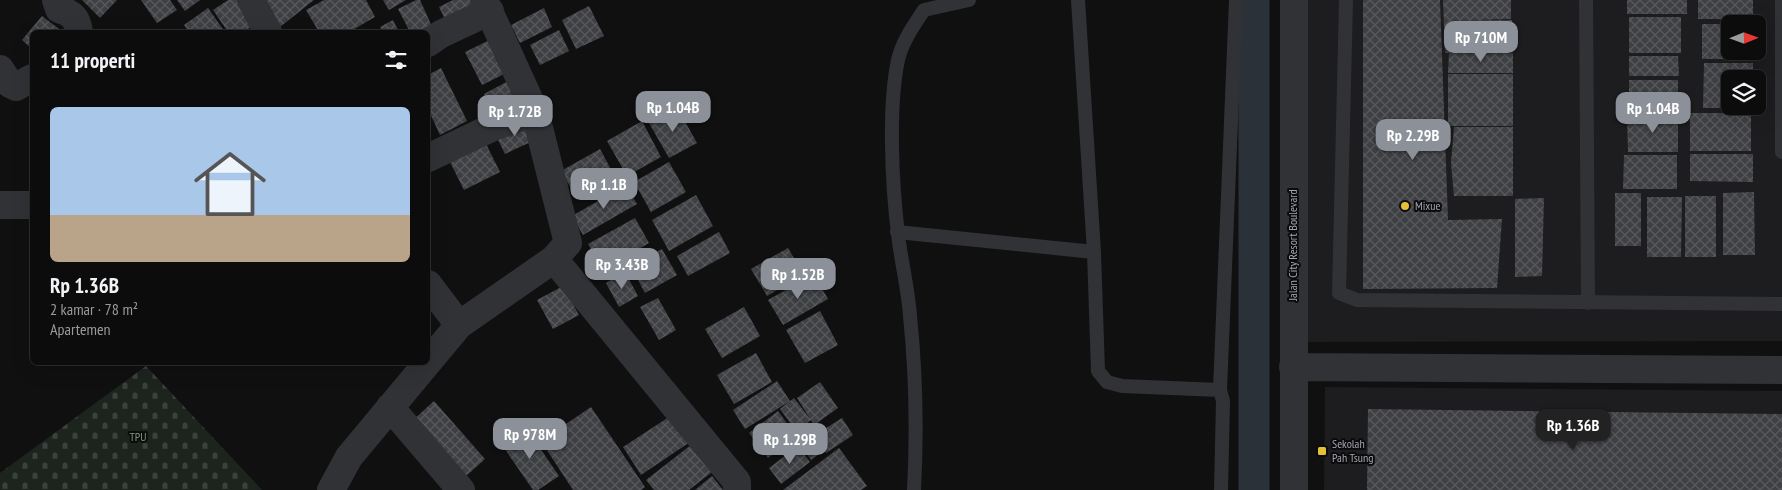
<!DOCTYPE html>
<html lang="id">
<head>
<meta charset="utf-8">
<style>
	:root { --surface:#0c0c0d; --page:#1a1a1b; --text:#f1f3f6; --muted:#9a9b9d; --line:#2c2c2e; --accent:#8c9099 }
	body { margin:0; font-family:"PT Sans Narrow",sans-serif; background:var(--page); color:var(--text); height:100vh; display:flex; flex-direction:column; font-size:19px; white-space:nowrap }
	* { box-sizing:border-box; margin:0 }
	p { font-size:16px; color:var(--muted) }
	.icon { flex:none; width:28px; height:28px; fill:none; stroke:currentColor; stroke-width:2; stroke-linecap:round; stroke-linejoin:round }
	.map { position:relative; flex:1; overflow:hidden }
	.panel { position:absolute; left:30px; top:30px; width:400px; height:335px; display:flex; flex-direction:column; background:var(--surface); border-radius:8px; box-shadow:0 5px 20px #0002,0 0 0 1px var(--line) }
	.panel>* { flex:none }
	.needle { width:32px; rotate:89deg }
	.tools { position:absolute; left:1721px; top:15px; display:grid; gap:10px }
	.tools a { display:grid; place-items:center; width:45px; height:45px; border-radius:8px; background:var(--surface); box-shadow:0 5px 20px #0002,0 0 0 1px var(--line); font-size:25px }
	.price { position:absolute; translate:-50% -42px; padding:0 11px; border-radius:10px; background:var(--accent); color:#fff; font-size:16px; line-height:32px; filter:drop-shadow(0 1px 2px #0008) }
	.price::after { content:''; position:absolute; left:50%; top:30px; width:15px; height:11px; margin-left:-8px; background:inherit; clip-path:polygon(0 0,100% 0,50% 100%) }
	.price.active { background:#222; color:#fff }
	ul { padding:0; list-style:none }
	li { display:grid; align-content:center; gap:10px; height:265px; padding:0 20px }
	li+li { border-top:1px solid var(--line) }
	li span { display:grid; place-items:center; height:155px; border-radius:8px; color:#555 }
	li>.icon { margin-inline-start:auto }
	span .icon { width:90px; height:90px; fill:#fffc; stroke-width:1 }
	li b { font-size:21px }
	h2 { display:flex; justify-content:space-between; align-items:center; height:60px; padding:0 20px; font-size:21px }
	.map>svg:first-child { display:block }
</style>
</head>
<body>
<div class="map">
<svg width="1782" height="490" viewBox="0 0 1782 490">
	<defs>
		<pattern id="cemetery-stones" width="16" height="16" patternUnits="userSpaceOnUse" patternTransform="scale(1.25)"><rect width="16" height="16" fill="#1d241e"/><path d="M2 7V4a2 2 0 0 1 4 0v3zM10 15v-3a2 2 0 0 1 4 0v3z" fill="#3b413c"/></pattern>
		<pattern id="building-cross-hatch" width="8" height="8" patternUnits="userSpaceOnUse" patternTransform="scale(1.25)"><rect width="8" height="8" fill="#3f4044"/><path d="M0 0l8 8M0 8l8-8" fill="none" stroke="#58595d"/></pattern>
	</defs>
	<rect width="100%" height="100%" fill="#101011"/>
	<path fill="#1d1c1e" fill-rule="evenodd" d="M1290,0H1782V341L1289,342ZM1730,24H1758V51H1730ZM1730,79H1758V106H1730Z
		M1325,387L1782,391V490H1324Z"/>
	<path fill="url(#cemetery-stones)" d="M146,366L262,490H0V473Z"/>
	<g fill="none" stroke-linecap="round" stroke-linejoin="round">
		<path stroke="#2b3139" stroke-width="31" d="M1254,490V0"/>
	</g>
	<path fill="url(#building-cross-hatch)" d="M82,0H117L100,18Z
		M141,0H170L177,10L157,23Z
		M177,0H200L185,11Z
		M228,0H242L257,23L243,32H228L213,10Z
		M262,0H314L275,31Z
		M324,0H366L375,17L349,32H319L306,10Z
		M383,0H406L389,10Z
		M416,0H420L435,33L410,32L398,9Z
		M453,0H476L480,7L447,23L439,7Z
		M1363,0H1440L1448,220L1502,219L1497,288L1363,289Z
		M1443,0H1511V19L1478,20H1512V52L1445,53Z
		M1627,0H1687V14H1627Z
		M1698,0H1753V19H1698Z
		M589,6L604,36L576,49L562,20Z
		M208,8L225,32H189L184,25Z
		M544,8L552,27L520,43L511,25Z
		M42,16L63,32H32V49L22,40Z
		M1629,17H1681V53H1629Z
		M393,20L399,32H383L380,27Z
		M1702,24H1730V51H1752V59H1702Z
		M559,30L569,51L540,65L530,45Z
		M498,36L514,69L482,85L465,52Z
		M1449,53H1513V73H1448Z
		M1629,56H1678L1679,76H1629Z
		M1704,63H1753V79H1730V106H1753V108H1703Z
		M441,68L467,121L440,135L428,109V75Z
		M1448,74H1513V126H1448Z
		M512,79L521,99L493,113L484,94Z
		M1629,80H1678V110H1629Z
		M677,107L697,143L669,158L649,123Z
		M1690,113H1751V151H1690Z
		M1627,116H1678V152H1628Z
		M524,119L535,140L505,154L495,134Z
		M642,121L661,157L627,176L607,141Z
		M1454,127H1513V196H1454L1451,163Z
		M482,136L500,172L464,190L446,154Z
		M600,149L614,175L576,197L561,171Z
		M1690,154H1753V182L1690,181Z
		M1624,155H1677V189H1623Z
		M669,162L686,192L651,212L634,182Z
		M626,185L637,204L583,235L572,216Z
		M1754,192L1755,255H1723V193Z
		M1615,193H1641V246H1615Z
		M696,195L713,226L669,251L652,220Z
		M1685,196H1716V257H1685Z
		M1647,197H1682L1681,257H1647Z
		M1544,198L1542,276L1515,277V199Z
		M635,218L649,243L603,270L588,244Z
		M719,232L730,253L688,276L677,256Z
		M788,248L804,275L767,296L751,269Z
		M662,249L677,275L645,293L631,267Z
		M625,272L638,296L619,307L606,283Z
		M814,274L828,299L783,325L768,300Z
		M563,286L579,315L553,329L537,300Z
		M658,298L676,330L659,340L640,307Z
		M744,307L760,336L722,358L705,329Z
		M820,311L838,345L805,363L786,330Z
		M756,353L772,382L734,404L717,375Z
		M777,381L790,401L745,429L733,410Z
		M820,382L838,408L814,425L797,398Z
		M794,398L811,420L796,431L780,409Z
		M434,401L485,459L464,478L412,421Z
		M591,407L645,487L641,490H573L541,441Z
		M1368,409L1782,414V490H1367Z
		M778,411L797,437L768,458L749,433Z
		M672,415L690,442L641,475L623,447Z
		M842,418L853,435L826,453L815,435Z
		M526,428L559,476L538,490H533L502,445Z
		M810,435L822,452L811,460L799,443Z
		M696,441L717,468L689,490H654L646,480Z
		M798,446L810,462L781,484L769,468Z
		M839,448L867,486L861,490H783Z
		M712,476L723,490H695Z"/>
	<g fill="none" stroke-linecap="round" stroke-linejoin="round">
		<path stroke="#313236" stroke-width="14" d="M1078,0L1094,252L1098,371L1107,382L1122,386L1220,390
			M1346,0L1339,293L1357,300L1782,304
			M1586,0L1588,303
			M1782,0V152
			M897,232L1094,252
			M914,490C917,432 916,374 910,316C908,288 901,261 898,234C892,185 888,107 898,60C902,42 914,25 924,10L969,0
			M1221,490L1223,401L1220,390L1236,0"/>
		<path stroke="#313236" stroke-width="28" d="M56,0L59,9C73,14 77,18 79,32
			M251,0L268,32
			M1294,0V490
			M428,43L441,34L490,11
			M0,69L10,84L16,87L32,78
			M428,158L493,127L535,112
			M0,205H32
			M554,259L737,482V490
			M428,284L459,325
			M1293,367L1782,370
			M390,407L461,490
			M331,490L349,457L459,325L554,259L568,243L535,112L484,0"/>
	</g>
	<g fill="#e3c137" stroke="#0b0b0c" stroke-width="2">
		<circle cx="1405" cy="206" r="5"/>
		<rect x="1317" y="446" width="10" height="10" rx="2.5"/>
	</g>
	<g text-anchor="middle" stroke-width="4" stroke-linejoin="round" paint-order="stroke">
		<g font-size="12" fill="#a2a5b1" stroke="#0b0b0c" text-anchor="start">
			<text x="1415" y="210">Mixue</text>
			<text x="1332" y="448">Sekolah<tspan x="1332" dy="14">Pah Tsung</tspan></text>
		</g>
		<g font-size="12" fill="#a2a5b1" stroke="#0b0b0c">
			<text transform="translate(1293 245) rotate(-90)" y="4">Jalan City Resort Boulevard</text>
		</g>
		<g font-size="12" fill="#7a9b81" stroke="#0b0b0c">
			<text x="138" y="441">TPU</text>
		</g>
	</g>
</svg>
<div class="tools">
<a><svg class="needle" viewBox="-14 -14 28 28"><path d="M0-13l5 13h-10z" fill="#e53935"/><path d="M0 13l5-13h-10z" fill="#9a9b9d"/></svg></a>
<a><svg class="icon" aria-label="layers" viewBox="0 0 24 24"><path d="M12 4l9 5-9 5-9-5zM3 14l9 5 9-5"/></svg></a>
</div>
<b class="price" style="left:1481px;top:63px">Rp 710M</b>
<b class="price" style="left:673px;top:133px">Rp 1.04B</b>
<b class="price" style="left:1653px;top:134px">Rp 1.04B</b>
<b class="price" style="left:515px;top:137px">Rp 1.72B</b>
<b class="price" style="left:1413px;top:161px">Rp 2.29B</b>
<b class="price" style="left:604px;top:210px">Rp 1.1B</b>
<b class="price" style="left:622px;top:290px">Rp 3.43B</b>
<b class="price" style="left:798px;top:300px">Rp 1.52B</b>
<b class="price active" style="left:1573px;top:451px">Rp 1.36B</b>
<b class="price" style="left:530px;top:460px">Rp 978M</b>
<b class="price" style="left:790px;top:465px">Rp 1.29B</b>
<section class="panel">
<h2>11 properti<svg class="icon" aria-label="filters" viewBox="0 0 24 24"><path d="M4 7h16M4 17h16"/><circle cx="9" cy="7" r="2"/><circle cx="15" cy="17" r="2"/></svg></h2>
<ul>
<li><span style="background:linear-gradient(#a9c7e8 70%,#b9a48a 0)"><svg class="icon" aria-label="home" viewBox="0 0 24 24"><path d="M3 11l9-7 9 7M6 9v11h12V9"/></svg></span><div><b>Rp 1.36B</b><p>2 kamar · 78 m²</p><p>Apartemen</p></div></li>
</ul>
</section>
</div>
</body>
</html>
